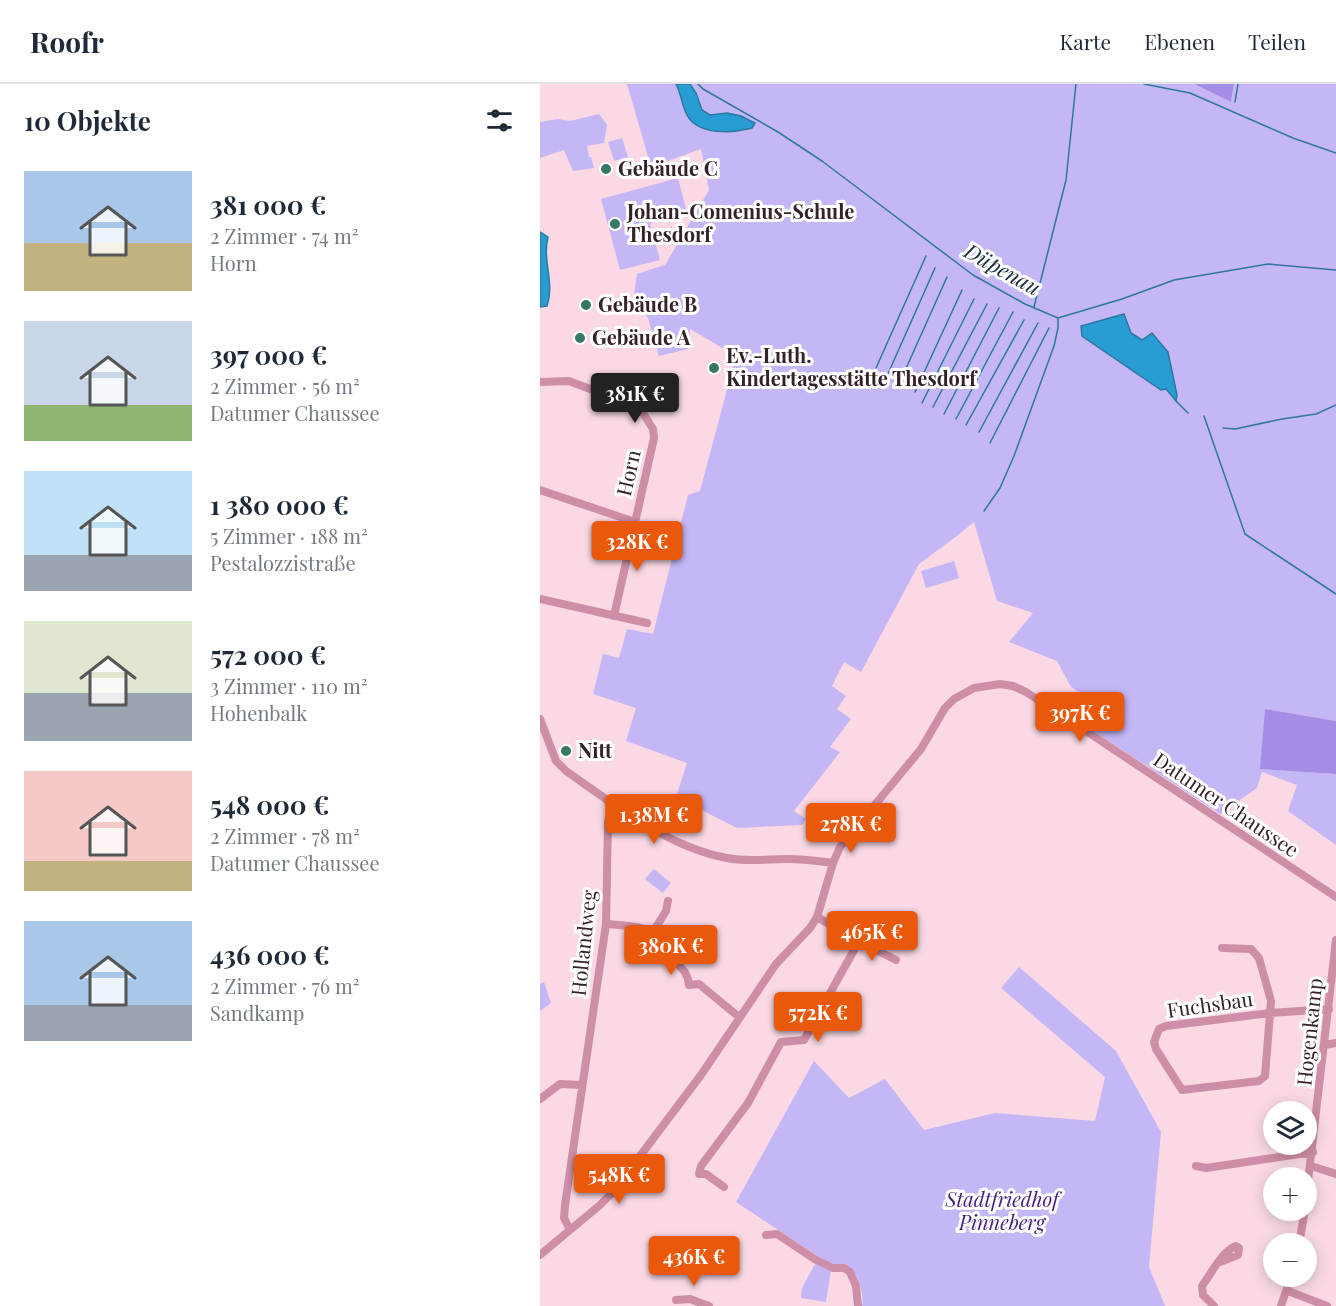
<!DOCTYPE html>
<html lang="de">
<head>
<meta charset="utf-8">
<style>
	:root { --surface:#fff; --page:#f2f2f3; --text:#1f2937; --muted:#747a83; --line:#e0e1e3; --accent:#ea580c }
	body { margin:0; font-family:"Playfair Display",serif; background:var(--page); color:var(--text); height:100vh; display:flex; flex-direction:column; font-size:22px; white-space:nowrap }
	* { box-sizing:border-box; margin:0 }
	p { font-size:20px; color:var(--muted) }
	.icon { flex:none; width:33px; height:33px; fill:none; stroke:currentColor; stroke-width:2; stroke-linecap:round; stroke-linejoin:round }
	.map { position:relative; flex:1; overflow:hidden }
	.side { display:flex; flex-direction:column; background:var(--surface); width:540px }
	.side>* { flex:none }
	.fabs { position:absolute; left:723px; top:1017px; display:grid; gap:12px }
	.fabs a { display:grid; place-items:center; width:54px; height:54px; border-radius:50%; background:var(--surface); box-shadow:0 3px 15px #0003; font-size:30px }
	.price { position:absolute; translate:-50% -51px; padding:0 14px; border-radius:6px; background:var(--accent); color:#fff; font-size:20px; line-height:39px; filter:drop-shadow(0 2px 3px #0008) }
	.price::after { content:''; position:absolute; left:50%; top:36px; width:18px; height:14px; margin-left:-9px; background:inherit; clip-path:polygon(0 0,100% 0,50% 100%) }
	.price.selected { background:#222; color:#fff }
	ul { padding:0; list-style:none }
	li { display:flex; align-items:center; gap:18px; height:150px; padding:0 24px }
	li span { display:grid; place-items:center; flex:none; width:168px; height:120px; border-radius:0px; color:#555 }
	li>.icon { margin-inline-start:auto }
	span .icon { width:72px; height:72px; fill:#fffc; stroke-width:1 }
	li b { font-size:26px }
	h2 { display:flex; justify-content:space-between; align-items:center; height:72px; padding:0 24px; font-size:26px }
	header { display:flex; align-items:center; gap:36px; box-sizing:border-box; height:84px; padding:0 30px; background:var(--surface); border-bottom:2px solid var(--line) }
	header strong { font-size:28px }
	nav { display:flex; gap:33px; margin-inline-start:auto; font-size:21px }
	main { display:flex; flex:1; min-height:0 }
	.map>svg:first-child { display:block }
</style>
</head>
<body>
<header>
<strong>Roofr</strong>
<nav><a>Karte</a><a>Ebenen</a><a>Teilen</a></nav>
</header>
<main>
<section class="side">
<h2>10 Objekte<svg class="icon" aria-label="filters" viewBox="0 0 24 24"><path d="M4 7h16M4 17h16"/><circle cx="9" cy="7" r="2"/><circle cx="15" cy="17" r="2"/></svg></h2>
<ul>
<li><span style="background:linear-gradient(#a9c7e8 60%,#c2b280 0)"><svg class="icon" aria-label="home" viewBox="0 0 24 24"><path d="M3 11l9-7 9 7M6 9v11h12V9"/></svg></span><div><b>381 000 €</b><p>2 Zimmer · 74 m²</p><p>Horn</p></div></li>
<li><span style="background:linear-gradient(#c9d6e8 70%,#8fb573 0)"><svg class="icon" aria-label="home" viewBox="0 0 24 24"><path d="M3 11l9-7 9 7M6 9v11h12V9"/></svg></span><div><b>397 000 €</b><p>2 Zimmer · 56 m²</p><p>Datumer Chaussee</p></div></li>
<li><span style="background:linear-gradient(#bfe0f5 70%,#9aa5b1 0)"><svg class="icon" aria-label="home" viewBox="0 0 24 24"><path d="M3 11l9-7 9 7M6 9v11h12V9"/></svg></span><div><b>1 380 000 €</b><p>5 Zimmer · 188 m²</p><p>Pestalozzistraße</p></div></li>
<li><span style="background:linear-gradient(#dfe7d0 60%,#9aa5b1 0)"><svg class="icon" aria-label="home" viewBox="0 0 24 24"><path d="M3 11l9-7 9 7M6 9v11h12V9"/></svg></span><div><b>572 000 €</b><p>3 Zimmer · 110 m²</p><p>Hohenbalk</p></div></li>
<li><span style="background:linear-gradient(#f6c9c9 75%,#c2b280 0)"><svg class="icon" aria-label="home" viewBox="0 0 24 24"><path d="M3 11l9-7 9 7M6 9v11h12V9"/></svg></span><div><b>548 000 €</b><p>2 Zimmer · 78 m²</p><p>Datumer Chaussee</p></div></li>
<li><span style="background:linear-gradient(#a9c7e8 70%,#9aa5b1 0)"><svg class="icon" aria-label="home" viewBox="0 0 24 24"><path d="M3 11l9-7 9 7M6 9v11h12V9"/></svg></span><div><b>436 000 €</b><p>2 Zimmer · 76 m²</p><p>Sandkamp</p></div></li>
</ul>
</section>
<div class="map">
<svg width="796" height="1222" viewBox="0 0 796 1222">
	<rect width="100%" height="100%" fill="#fad9e5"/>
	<path fill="#c5b6f6" d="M87,0H654L691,18L694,0H796V637L725,625L721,685L796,690V761L748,727L757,701L722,688L717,704L680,730L535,635L548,614L531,603L517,577L469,558L493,529L457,517L434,438L418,451L379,480L321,588L304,578L292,602L306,612L297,625L311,635L290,663L300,668L254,727L266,735L262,741L197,744L136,713L147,679L86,657L96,624L53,610L63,570L79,574L87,545L113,550L148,411L160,407L196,272L150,245L148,265L119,272L108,234L100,224L94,210L97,190L125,181L169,106L161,65L111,83Z
		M59,30L67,41L64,59L47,62L49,73H51L54,84L33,87L24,66L0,74V38L18,35L30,37Z
		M82,54L88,73L74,77L68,58Z
		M138,94L147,129L110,139L120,176L80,186L61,115Z
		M414,477L419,494L386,504L381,487Z
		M114,785L131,799L123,809L105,795Z
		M479,883L576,967L621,1048L609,1183L625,1222H322C324,1209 319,1197 313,1186L285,1177L196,1118L274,977L309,1014L345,995L384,1046L455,1029L555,1037L565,993L461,904Z
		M4,898L11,919L0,927V900Z
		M275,1180L291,1186L286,1218L261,1214L262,1204Z"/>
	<path fill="#a48ee5" d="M654,0H694L691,18Z
		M725,625L796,637V690L720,685Z"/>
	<path fill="#289dd3" stroke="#2c78a0" stroke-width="1.5" d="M136,0H150L156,9L162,26L170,31L187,29L201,32L215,39L212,44C193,49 158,52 147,31C142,21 141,10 136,0Z
		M0,148L8,153C2,177 15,198 7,222L0,223Z
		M584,230L591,249L602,256L612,249L628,268L637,311L636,317L626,305L621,306L542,252L541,242Z"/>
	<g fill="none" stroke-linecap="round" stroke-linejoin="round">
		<path stroke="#2c78a0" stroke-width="1.5" d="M158,0L163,5L238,48L282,77L433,191L485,220L518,234L582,215L634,196L728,180L796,186
			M604,0L650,9L753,54L796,69
			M695,18L698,0
			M494,223L526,96L536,0
			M336,284L386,172
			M347,292L395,184
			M359,300L407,193
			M375,308L422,206
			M636,317L648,329
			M382,319L434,215
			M393,323L447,220
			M404,330L459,224
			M664,332L705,450L796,510
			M416,335L473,228
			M426,341L484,236
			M683,344L695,345L742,335L776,330L796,321
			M439,348L498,239
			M450,359L509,244
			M444,427L460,404L474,372L514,262L518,244V234"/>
		<path stroke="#cf8ea7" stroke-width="8" d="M0,298L29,297L79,316L103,329L113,345L114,354L74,532
			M0,406L95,438
			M0,515L107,539
			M0,635L16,677L26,687C75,721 128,763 187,774C207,778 227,775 247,775C262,775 278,777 293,779
			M66,840C88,842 111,840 126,861C129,866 131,872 135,877C143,886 148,889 149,901L159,900L199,933
			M113,848L126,827L128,817
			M319,857L356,876
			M682,864L711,865L719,874L731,917L725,992L719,997L642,1006L616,965L614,958L619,945L626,942L730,929L789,925
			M135,877L152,857L165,854
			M785,961L796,959
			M0,1015L20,1000L41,1001
			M656,1082L666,1084L773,1068
			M771,1082L796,1090
			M184,1103L166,1090H159L161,1082L208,1019L241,958L264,956L319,857L277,833
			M766,1114L796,856
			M30,1146L24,1134L25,1121L66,840L68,738L70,730L77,721
			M226,1151L237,1150L276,1176L293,1184H304L310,1188L316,1202L318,1222
			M759,1160L765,1126
			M0,1171L60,1121L73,1108L161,991L236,880L270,844L277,833L293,779L300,763L381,665L405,624L414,615L434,604L460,600L473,602L486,608L552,651L796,813
			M748,1207L787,1222
			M136,1216L150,1215L169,1222
			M674,1222L663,1211L662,1202C671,1190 682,1167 696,1162L699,1164L698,1171L680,1178
			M741,1222L751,1192"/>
	</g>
	<g fill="#367767" stroke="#fff" stroke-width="2">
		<circle cx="66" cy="85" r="6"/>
		<circle cx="75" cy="140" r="6"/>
		<circle cx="46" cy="221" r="6"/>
		<circle cx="40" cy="254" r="6"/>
		<circle cx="174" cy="284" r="6"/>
		<circle cx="26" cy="667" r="6"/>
	</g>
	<g text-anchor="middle" stroke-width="6" stroke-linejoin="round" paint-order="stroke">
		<g font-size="20" font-weight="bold" fill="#352128" stroke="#fff" text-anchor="start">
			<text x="78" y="92">Gebäude C</text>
			<text x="87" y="135">Johan-Comenius-Schule<tspan x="87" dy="23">Thesdorf</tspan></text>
			<text x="58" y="228">Gebäude B</text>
			<text x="52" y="261">Gebäude A</text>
			<text x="186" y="279">Ev.-Luth.<tspan x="186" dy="23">Kindertagesstätte Thesdorf</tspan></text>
			<text x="38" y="674">Nitt</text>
		</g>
		<g font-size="20" fill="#352128" stroke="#fff">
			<text transform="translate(89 389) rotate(-77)" y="7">Horn</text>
			<text transform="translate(686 721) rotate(34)" y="7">Datumer Chaussee</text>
			<text transform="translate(44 859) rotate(-84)" y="7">Hollandweg</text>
			<text transform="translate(670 921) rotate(-8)" y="7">Fuchsbau</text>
			<text transform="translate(770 948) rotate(-84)" y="7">Hogenkamp</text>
		</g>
		<g font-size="20" font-style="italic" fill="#451d83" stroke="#fff">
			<text x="462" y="1123">Stadtfriedhof<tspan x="462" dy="23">Pinneberg</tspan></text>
		</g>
		<g font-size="21" font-style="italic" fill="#192c37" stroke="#fff">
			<text transform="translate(462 186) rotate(29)" y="7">Düpenau</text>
		</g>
	</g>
</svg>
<div class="fabs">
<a><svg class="icon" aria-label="layers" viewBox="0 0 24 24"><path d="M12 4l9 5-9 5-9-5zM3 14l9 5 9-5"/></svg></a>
<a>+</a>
<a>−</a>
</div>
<b class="price selected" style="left:95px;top:340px">381K €</b>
<b class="price" style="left:97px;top:488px">328K €</b>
<b class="price" style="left:540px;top:659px">397K €</b>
<b class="price" style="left:114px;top:761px">1.38M €</b>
<b class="price" style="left:311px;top:770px">278K €</b>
<b class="price" style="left:332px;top:878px">465K €</b>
<b class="price" style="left:131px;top:892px">380K €</b>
<b class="price" style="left:278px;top:959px">572K €</b>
<b class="price" style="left:79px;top:1121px">548K €</b>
<b class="price" style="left:154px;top:1203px">436K €</b>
</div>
</main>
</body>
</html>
